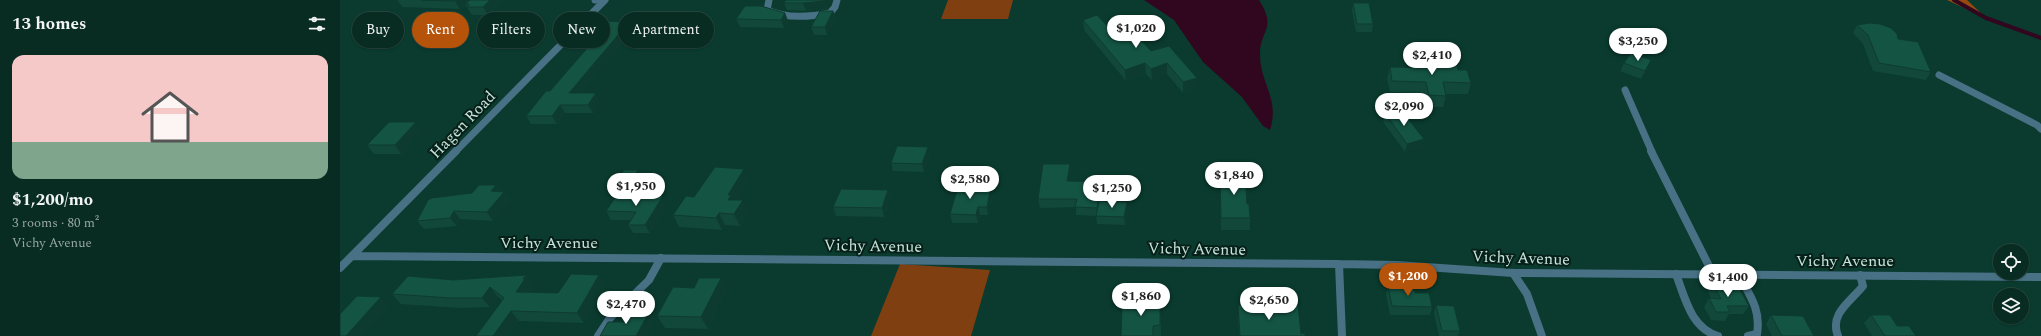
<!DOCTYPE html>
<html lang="en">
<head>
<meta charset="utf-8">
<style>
	:root { --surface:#082c22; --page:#11342a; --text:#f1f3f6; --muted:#98a7a5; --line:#294840; --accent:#b45309 }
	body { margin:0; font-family:Spectral,serif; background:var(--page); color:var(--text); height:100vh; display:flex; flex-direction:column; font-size:15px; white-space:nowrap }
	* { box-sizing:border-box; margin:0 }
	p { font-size:13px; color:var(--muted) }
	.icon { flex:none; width:22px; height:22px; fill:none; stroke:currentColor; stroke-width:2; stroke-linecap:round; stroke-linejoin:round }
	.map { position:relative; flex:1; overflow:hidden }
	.drawer { display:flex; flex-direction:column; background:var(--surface); width:340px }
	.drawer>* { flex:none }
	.guide { position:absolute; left:12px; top:12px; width:380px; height:36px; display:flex; gap:8px }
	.tools { position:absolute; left:1653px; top:244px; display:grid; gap:8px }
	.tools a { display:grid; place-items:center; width:36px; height:36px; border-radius:50%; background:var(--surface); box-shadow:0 1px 3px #0004,0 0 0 1px var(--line); font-size:20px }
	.price { position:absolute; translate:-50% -34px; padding:0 9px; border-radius:14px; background:#fff; color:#222; font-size:13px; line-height:26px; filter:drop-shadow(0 1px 2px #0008) }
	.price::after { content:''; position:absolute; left:50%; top:24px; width:12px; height:9px; margin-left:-6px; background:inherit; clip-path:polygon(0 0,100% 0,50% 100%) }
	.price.current { background:var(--accent); color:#fff }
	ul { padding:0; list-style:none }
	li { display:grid; align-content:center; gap:8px; height:212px; padding:0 12px }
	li+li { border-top:1px solid var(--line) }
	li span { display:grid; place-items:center; height:124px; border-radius:12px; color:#555 }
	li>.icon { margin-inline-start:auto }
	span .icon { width:72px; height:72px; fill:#fffc; stroke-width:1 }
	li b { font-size:17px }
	h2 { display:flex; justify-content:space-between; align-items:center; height:48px; padding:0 12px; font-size:17px }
	.pill { padding:0 14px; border-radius:18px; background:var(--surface); box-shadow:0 1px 3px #0004,0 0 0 1px var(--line); font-size:14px; line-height:36px }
	.pill.current { background:var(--accent); color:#fff }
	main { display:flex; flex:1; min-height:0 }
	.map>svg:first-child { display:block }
</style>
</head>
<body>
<main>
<section class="drawer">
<h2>13 homes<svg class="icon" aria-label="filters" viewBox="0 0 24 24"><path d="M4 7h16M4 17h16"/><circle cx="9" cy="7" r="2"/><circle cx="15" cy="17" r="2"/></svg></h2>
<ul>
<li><span style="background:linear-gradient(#f6c9c9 70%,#7fa58c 0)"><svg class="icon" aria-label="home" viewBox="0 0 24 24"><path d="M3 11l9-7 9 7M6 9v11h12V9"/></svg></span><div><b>$1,200/mo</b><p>3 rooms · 80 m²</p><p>Vichy Avenue</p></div></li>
</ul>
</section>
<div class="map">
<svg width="1701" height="336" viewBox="0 0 1701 336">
	<rect width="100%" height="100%" fill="#0a3b2e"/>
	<path fill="#803f11" d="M608,0H673L668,19H601Z
		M560,264L650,270L631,336H531Z"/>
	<path fill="#98490d" d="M1607,0H1627L1646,18Z"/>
	<path fill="#31061f" d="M804,0H919C938,30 919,30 920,55C920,83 940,99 930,130L923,126L902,97L863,62L834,20Z
		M790,18L805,35L794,39V33L783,21Z"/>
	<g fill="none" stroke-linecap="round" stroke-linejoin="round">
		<path stroke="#31061f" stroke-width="4" d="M1614,0L1646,18L1701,38"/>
		<path stroke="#487185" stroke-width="7" d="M255,0H264
			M429,0L427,10C446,19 470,17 490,13L495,7L497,0
			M1599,75L1697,125L1701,129
			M1285,90L1312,152"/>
		<path stroke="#487185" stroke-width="8" d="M1311,151L1373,274
			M1173,273L1187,294L1202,336
			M1336,274C1345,298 1351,328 1378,336
			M1399,275C1410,296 1421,309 1417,334L1408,336
			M258,336L270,318L309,280L321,258
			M1498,336C1489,314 1510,302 1523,286L1520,275"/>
		<path stroke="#487185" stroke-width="7" d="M115,152L265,0"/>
		<path stroke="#487185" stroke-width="8" d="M12,256L999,264L1057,265L1173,273L1701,277
			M999,264L1002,336
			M0,268L116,151"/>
	</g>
	<path fill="#11483a" d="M57,0H162V1L148,15H132L125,5L120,9L62,7Z
		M491,0L486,9L466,11L447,10L444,3Z
		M1013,3L1033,24L1032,32H1016L1012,11Z
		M493,11L496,19L487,35H474L471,27Z
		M445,13L448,21L444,28L400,27L396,19Z
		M743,20L770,29L811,51L857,78L856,88L843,93L827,74L812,80L806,74L786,81L744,30Z
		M1517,25L1558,39L1591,72L1586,80L1533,71L1523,44L1513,33Z
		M293,30L241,93L261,102L253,113H225L217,124H191L186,116L210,91L251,44L247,38Z
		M1086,61L1118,70L1131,83L1128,94H1105L1106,96L1103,107H1087L1084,93L1050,92L1047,79L1050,67L1084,68Z
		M1284,63L1308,69L1301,79L1280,71Z
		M1045,113L1084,139L1082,148L1065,152L1043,122Z
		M82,131L61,154H34L27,145Z
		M588,147L590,155L584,172L553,171L551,163Z
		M730,164L731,173L729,181L762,191L760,201L787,202V211L785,225L757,224L756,216L736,215V207L700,208L698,199Z
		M298,170L303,179L291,195L327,204L310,233H293L288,225L291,220H271L266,211L275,198H274L269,190Z
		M880,173L907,204L910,218V230H881L880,185Z
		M410,181L397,200L409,212L400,226L385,225L382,230L339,227L333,215L354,197Z
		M156,185L160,191L164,192L170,200L153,221L120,219L117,226L84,229L77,221L132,193Z
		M651,187L653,196L648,215H640L638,223H612L610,214Z
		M548,190L551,198L544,217L496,216L493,207Z
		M186,275L193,285L191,287L193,289L190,292L218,293L259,275L266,284L244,323L179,321L168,336L162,300L158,297L150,307L120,308L61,304L52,294L113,280Z
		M381,278L387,290L368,329L325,328L317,316L354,288Z
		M1373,284L1409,306L1403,314H1389L1385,321L1371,320L1364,307L1369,298H1371L1368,292Z
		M1048,286L1075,293L1092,307L1090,315H1050L1046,294Z
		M820,296L821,336H781L798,307Z
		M898,305L965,336H899L898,317Z
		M1096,305L1120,331L1118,336H1099L1094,314Z
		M1431,315L1474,336H1432L1426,324Z
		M1531,315L1557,326L1576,336H1532L1524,323Z"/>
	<path fill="#0e3b2f" d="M117,0H131L120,9L115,1Z
		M150,0H162V1L148,15L143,7Z
		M484,0H491L486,9L466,11L463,3Z
		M493,11L496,19L487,35L485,27Z
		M445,13L448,21L444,28L441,20Z
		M289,22L293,30L234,102L229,93Z
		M1311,60L1308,69L1301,79L1305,71Z
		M805,63L806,74L786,81L785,70Z
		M827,63V74L812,80L811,69Z
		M857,78L856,88L843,93V82Z
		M256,93L261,102L253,113L248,105Z
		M220,105L225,113L217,124L212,116Z
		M76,122L82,131L61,154L55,145Z
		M1084,139L1082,148L1065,152L1067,144Z
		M588,147L590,155L584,172L582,164Z
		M730,164L731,173L728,190L727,181Z
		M404,169L410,181L395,204L388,200V195Z
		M298,170L303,179L288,199L283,190Z
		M761,182L762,191L758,216L757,208Z
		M156,185L162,194L151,191Z
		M651,187L653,196L648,215L647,207Z
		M548,190L551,198L544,217L542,208Z
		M164,192L170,200L153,221L147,212Z
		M323,196L327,204L310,233L305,225Z
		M403,200L409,212L400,226L394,214Z
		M787,202V211L785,225L784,217Z
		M638,207L640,215L638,223L636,215Z
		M114,211L120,219L117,226L110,218Z
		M379,213L385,225L382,230L376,218Z
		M186,275L193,285L191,287L193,289L184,302L176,292Z
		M259,275L266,284L244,323L237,313Z
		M381,278L387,290L368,329L361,317Z
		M150,287L158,297L150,307L142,298Z
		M41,297L49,306L22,336H6Z
		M171,311L179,321L168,336H153Z
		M310,311L316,319L306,336H296Z"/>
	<path fill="#145443" stroke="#0e3b2f" d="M81,0H117L115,1Z
		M130,0H150L143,7H127L129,4H125Z
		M446,0H484V1L463,3H444Z
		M1013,3H1029L1033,24H1017Z
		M405,6H421L445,13L441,20L396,19Z
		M480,11H493L485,27H471Z
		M757,15L770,29L786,24L811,51L829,46L857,78L843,82L827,63L811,69L805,63L785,70L743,20Z
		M262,21L289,22L229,93H256L248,105H220L212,116H186L206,91H210L256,38H247Z
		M1530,23L1540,24L1551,28L1557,34L1558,39L1578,42L1591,72L1539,63L1528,35L1517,25Z
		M1291,53L1311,60L1305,71L1284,63Z
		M1086,61H1116L1118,70H1127L1131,83L1103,82L1106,96L1089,95L1086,82L1052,81L1050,67L1088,68Z
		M1061,110L1084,139L1067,144L1045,113Z
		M49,122H76L55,145H27Z
		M557,146L588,147L582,164L551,163Z
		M703,164H730L727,181L761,182L757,208L735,207L737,199H698Z
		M375,167L404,169L388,195H391L388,200H403L394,214L379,213L376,218L333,215L346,196L354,197Z
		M284,170H298L283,190H269Z
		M880,173H905L907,204H909L910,218H881Z
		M139,185H156L151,191L164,192L147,212L114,211L110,218L77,221L88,200L92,198L132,193Z
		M618,187H651L647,207H638L636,215L610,214Z
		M501,189L548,190L542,208L493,207Z
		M277,195L323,196L305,225H288L296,212L266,211Z
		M759,201L787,202L784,217L756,216Z
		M231,274L259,275L237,313L171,311L153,336H136L164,298L150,287L142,298H111L52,294L68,276L113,280L186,275L183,279H185L176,292L218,293Z
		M359,278H381L361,317L317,316L333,287L354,288Z
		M1373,284H1397L1409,306H1387L1390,312H1376L1369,298L1381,299Z
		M1048,286H1073L1075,293H1089L1092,307L1052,306Z
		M17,296L41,297L6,336H0V314Z
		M798,296H820V325L813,326V336H781L782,307H798Z
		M898,305H958L961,334L965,333V336H900Z
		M1096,305L1114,306L1120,331H1102Z
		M291,311H310L296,336H260L268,322H284Z
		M1431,315L1463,316L1474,336H1442Z
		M1531,315H1550L1557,326H1569L1576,336H1545Z"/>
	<g text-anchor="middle" stroke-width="4" stroke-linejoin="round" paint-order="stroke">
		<g font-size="16" fill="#c6e4d9" stroke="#061f18">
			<text transform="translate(122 124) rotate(-46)" y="6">Hagen Road</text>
			<text x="209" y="248">Vichy Avenue</text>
			<text transform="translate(533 245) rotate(1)" y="6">Vichy Avenue</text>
			<text transform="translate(857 248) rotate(1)" y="6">Vichy Avenue</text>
			<text transform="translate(1181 257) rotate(2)" y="6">Vichy Avenue</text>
			<text x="1505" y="266">Vichy Avenue</text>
		</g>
	</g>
</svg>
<div class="tools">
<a><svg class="icon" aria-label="locate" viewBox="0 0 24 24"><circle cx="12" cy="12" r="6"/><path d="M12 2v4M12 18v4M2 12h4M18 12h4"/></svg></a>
<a><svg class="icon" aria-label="layers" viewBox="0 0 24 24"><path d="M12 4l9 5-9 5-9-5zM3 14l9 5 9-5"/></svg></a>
</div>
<b class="price" style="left:796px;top:49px">$1,020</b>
<b class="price" style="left:1298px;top:62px">$3,250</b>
<b class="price" style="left:1092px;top:76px">$2,410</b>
<b class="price" style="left:1064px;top:127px">$2,090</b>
<b class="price" style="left:894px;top:196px">$1,840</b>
<b class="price" style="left:630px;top:200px">$2,580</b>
<b class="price" style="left:296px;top:207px">$1,950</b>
<b class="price" style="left:772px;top:209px">$1,250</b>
<b class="price current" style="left:1068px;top:297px">$1,200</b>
<b class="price" style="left:1388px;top:298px">$1,400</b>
<b class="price" style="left:801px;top:317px">$1,860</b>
<b class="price" style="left:929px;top:321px">$2,650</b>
<b class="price" style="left:286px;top:325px">$2,470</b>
<div class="guide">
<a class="pill">Buy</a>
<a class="pill current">Rent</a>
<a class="pill">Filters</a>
<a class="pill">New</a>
<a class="pill">Apartment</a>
</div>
</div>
</main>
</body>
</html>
